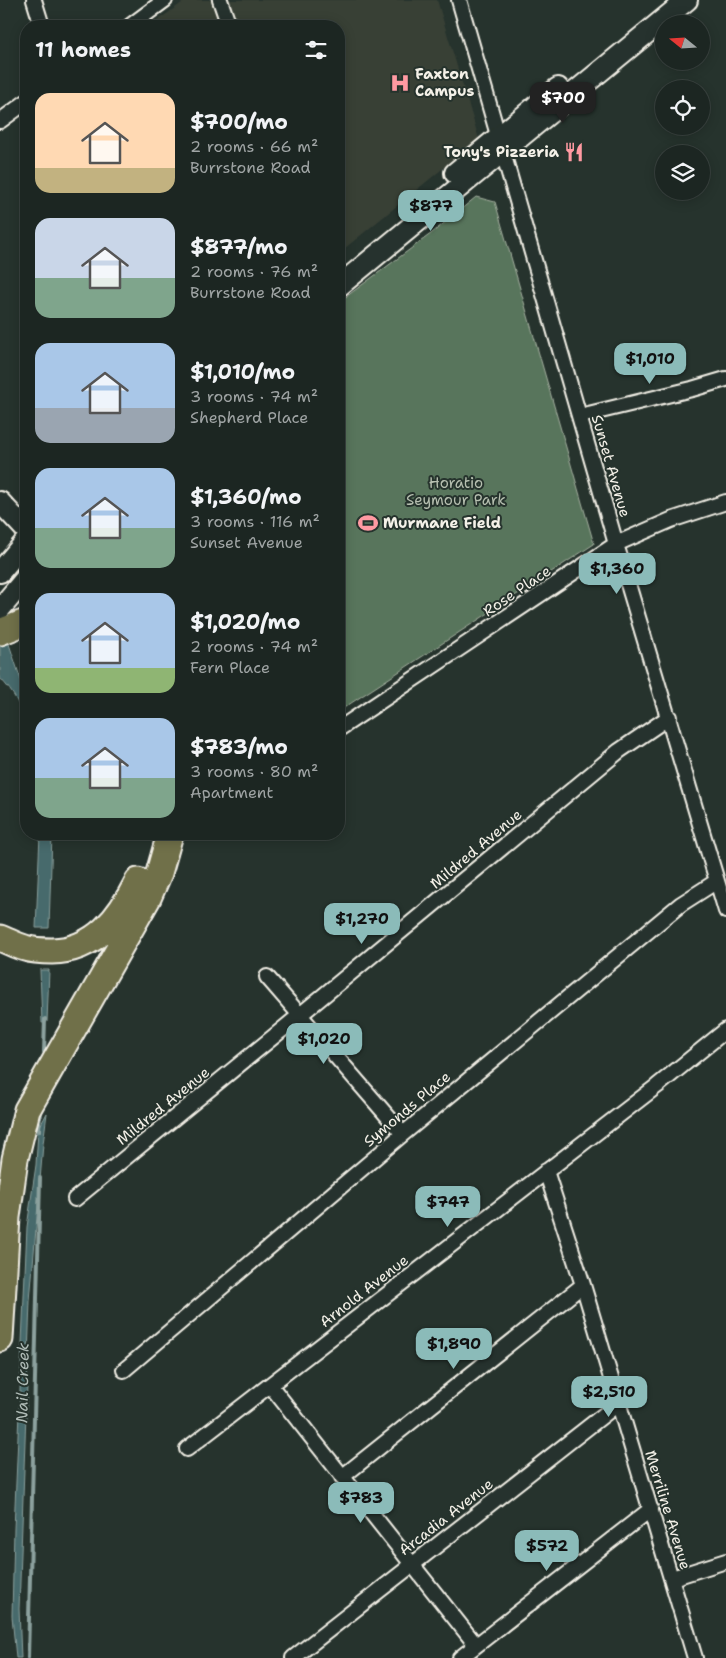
<!DOCTYPE html>
<html lang="en">
<head>
<meta charset="utf-8">
<style>
	:root { --surface:#1c2622; --page:#29322f; --text:#f1f3f6; --muted:#a0a5a5; --line:#3a4340; --accent:#8bbbb9 }
	body { margin:0; font-family:"Shantell Sans",sans-serif; background:var(--page); color:var(--text); height:100vh; display:flex; flex-direction:column; font-size:19px; white-space:nowrap }
	* { box-sizing:border-box; margin:0 }
	p { font-size:16px; color:var(--muted) }
	.icon { flex:none; width:28px; height:28px; fill:none; stroke:currentColor; stroke-width:2; stroke-linecap:round; stroke-linejoin:round }
	.map { position:relative; flex:1; overflow:hidden }
	.sheet { position:absolute; left:20px; top:20px; width:325px; height:820px; display:flex; flex-direction:column; background:var(--surface); border-radius:20px; box-shadow:0 2px 12px #0003,0 0 0 1px var(--line) }
	.sheet>* { flex:none }
	.needle { width:32px; rotate:288deg }
	.fabs { position:absolute; left:655px; top:15px; display:grid; gap:10px }
	.fabs a { display:grid; place-items:center; width:55px; height:55px; border-radius:50%; background:var(--surface); box-shadow:0 2px 12px #0003,0 0 0 1px var(--line); font-size:25px }
	.price { position:absolute; translate:-50% -42px; padding:0 11px; border-radius:10px; background:var(--accent); color:#111; font-size:16px; line-height:32px; filter:drop-shadow(0 1px 2px #0008) }
	.price::after { content:''; position:absolute; left:50%; top:30px; width:15px; height:11px; margin-left:-8px; background:inherit; clip-path:polygon(0 0,100% 0,50% 100%) }
	.price.active { background:#222; color:#fff }
	ul { padding:0; list-style:none }
	li { display:flex; align-items:center; gap:15px; height:125px; padding:0 15px }
	li span { display:grid; place-items:center; flex:none; width:140px; height:100px; border-radius:15px; color:#555 }
	li>.icon { margin-inline-start:auto }
	span .icon { width:60px; height:60px; fill:#fffc; stroke-width:1 }
	li b { font-size:21px }
	h2 { display:flex; justify-content:space-between; align-items:center; height:60px; padding:0 15px; font-size:21px }
	.map>svg:first-child { display:block }
</style>
</head>
<body>
<div class="map">
<svg width="726" height="1658" viewBox="0 0 726 1658">
	<rect width="100%" height="100%" fill="#26332d"/>
	<filter id="ink" filterUnits="userSpaceOnUse"><feTurbulence type="fractalNoise" baseFrequency=".02" numOctaves="2"/><feDisplacementMap in="SourceGraphic" scale="10" xChannelSelector="R" yChannelSelector="G"/><feConvolveMatrix kernelMatrix="1 2 1 2 8 2 1 2 1" color-interpolation-filters="sRGB"/></filter>
	<g filter="url(#ink)">
		<path fill="#384036" d="M186,0H437L479,139L339,253V26H150Z"/>
		<path fill="#59745b" stroke="#a6b2a2" d="M476,197L495,202L594,544L339,711V302L432,233Z"/>
		<path fill="#476b6c" stroke="#8ca19e" d="M6,635L26,695V727C21,706 15,694 0,678V639Z
			M40,834H52L49,928H36Z
			M40,970H49L47,1022L42,1023Z
			M47,1113L43,1144L30,1301L19,1609L21,1658H16L12,1616L14,1529L27,1227L36,1165L38,1130Z"/>
		<g fill="none" stroke-linecap="round" stroke-linejoin="round">
			<path stroke="#8ca19e" stroke-width="4" d="M20,706L26,728
				M44,1052L45,1019
				M39,1131L40,1109
				M28,1658L40,1178"/>
			<defs>
				<path id="street" d="M34,0L42,26
					M220,0L229,26
					M459,0L616,544L726,911
					M130,26L165,0
					M0,121L26,102
					M580,416L692,389L726,379
					M339,729L616,544L671,520L726,502
					M267,977L403,1134
					M546,1171L583,1285L695,1658
					M75,1199L300,1015L619,751L669,717
					M124,1370L403,1134L681,904L717,881
					M270,1385L476,1645
					M187,1449L657,1086L726,1030
					M342,1477L583,1285
					M672,1578L726,1561
					M293,1658L619,1403
					M460,1658L651,1509"/>
				<path id="secondary" d="M455,173L558,88
					M339,286L687,0
					M0,502L26,530
					M0,572L26,541
					M0,609L26,578"/>
				<path id="highway" d="M0,632L26,622
					M0,938C8,941 17,946 25,948C34,951 43,951 52,951C96,950 120,917 138,881
					M0,1339L7,1217L15,1159L27,1110L148,898L159,873L170,834"/>
			</defs>
			<use href="#street" stroke="#f4f1e8" stroke-width="18"/>
			<use href="#secondary" stroke="#f4f1e8" stroke-width="24"/>
			<use href="#highway" stroke="#f4f1e8" stroke-width="29"/>
			<use href="#street" stroke="#26332d" stroke-width="14"/>
			<use href="#secondary" stroke="#26332d" stroke-width="20"/>
			<use href="#highway" stroke="#70704a" stroke-width="25"/>
		</g>
	</g>
	<defs>
		<symbol id="hospital-bare" viewBox="-9 -9 18 18"><path d="M-5-5h3v3.5h4V-5h3V5h-3V1.5h-4V5h-3Z" fill="#ff9aa2" stroke="#26332d" stroke-width="2.5" paint-order="stroke"/></symbol>
		<symbol id="restaurant-bare" viewBox="-9 -9 18 18"><path d="M-5-6h1v4h1v-4h1v4h1v-4h1v5L-1.5 .5V6h-2V.5L-5-1ZM5-6V6H3V1.5H1.5Q1.5-4 5-6Z" fill="#ff9aa2" stroke="#26332d" stroke-width="2.5" paint-order="stroke"/></symbol>
		<symbol id="stadium-bare" viewBox="-9 -9 18 18"><path d="M0-5a6.5 5 0 1 0 0 10a6.5 5 0 1 0 0-10ZM-3.5-1.8h7v3.6h-7Z" fill="#ff9aa2" stroke="#26332d" stroke-width="2.5" paint-order="stroke"/></symbol>
	</defs>
	<g fill-rule="evenodd">
		<use href="#hospital-bare" x="386" y="69" width="28" height="28"/>
		<use href="#restaurant-bare" x="560" y="138" width="28" height="28"/>
		<use href="#stadium-bare" x="354" y="509" width="28" height="28"/>
	</g>
	<g text-anchor="middle" stroke-width="4" stroke-linejoin="round" paint-order="stroke">
		<g font-size="15" font-weight="bold" fill="#f4f1e8" stroke="#26332d" text-anchor="start">
			<text x="415" y="79">Faxton<tspan x="415" dy="17">Campus</tspan></text>
			<text x="559" y="157" text-anchor="end">Tony's Pizzeria</text>
			<text x="383" y="528">Murmane Field</text>
		</g>
		<g font-size="15" fill="#f4f1e8" stroke="#26332d">
			<text transform="translate(611 466) rotate(74)" y="5">Sunset Avenue</text>
			<text transform="translate(517 591) rotate(-34)" y="5">Rose Place</text>
			<text transform="translate(476 849) rotate(-40)" y="5">Mildred Avenue</text>
			<text transform="translate(163 1106) rotate(-39)" y="5">Mildred Avenue</text>
			<text transform="translate(407 1109) rotate(-40)" y="5">Symonds Place</text>
			<text transform="translate(364 1291) rotate(-38)" y="5">Arnold Avenue</text>
			<text transform="translate(668 1510) rotate(73)" y="5">Merriline Avenue</text>
			<text transform="translate(446 1517) rotate(-38)" y="5">Arcadia Avenue</text>
		</g>
		<g font-size="15" fill="#b6bfb0" stroke="#26332d">
			<text x="456" y="488">Horatio<tspan x="456" dy="17">Seymour Park</tspan></text>
		</g>
		<g font-size="16" font-style="italic" fill="#afbbb6" stroke="#26332d">
			<text transform="translate(22 1383) rotate(-89)" y="6">Nail Creek</text>
		</g>
	</g>
</svg>
<div class="fabs">
<a><svg class="needle" viewBox="-14 -14 28 28"><path d="M0-13l5 13h-10z" fill="#e53935"/><path d="M0 13l5-13h-10z" fill="#a0a5a5"/></svg></a>
<a><svg class="icon" aria-label="locate" viewBox="0 0 24 24"><circle cx="12" cy="12" r="6"/><path d="M12 2v4M12 18v4M2 12h4M18 12h4"/></svg></a>
<a><svg class="icon" aria-label="layers" viewBox="0 0 24 24"><path d="M12 4l9 5-9 5-9-5zM3 14l9 5 9-5"/></svg></a>
</div>
<b class="price active" style="left:563px;top:124px">$700</b>
<b class="price" style="left:431px;top:232px">$877</b>
<b class="price" style="left:650px;top:385px">$1,010</b>
<b class="price" style="left:617px;top:595px">$1,360</b>
<b class="price" style="left:362px;top:945px">$1,270</b>
<b class="price" style="left:324px;top:1065px">$1,020</b>
<b class="price" style="left:448px;top:1228px">$747</b>
<b class="price" style="left:454px;top:1370px">$1,890</b>
<b class="price" style="left:609px;top:1418px">$2,510</b>
<b class="price" style="left:361px;top:1524px">$783</b>
<b class="price" style="left:547px;top:1572px">$572</b>
<section class="sheet">
<h2>11 homes<svg class="icon" aria-label="filters" viewBox="0 0 24 24"><path d="M4 7h16M4 17h16"/><circle cx="9" cy="7" r="2"/><circle cx="15" cy="17" r="2"/></svg></h2>
<ul>
<li><span style="background:linear-gradient(#ffd9b3 75%,#c2b280 0)"><svg class="icon" aria-label="home" viewBox="0 0 24 24"><path d="M3 11l9-7 9 7M6 9v11h12V9"/></svg></span><div><b>$700/mo</b><p>2 rooms · 66 m²</p><p>Burrstone Road</p></div></li>
<li><span style="background:linear-gradient(#c9d6e8 60%,#7fa58c 0)"><svg class="icon" aria-label="home" viewBox="0 0 24 24"><path d="M3 11l9-7 9 7M6 9v11h12V9"/></svg></span><div><b>$877/mo</b><p>2 rooms · 76 m²</p><p>Burrstone Road</p></div></li>
<li><span style="background:linear-gradient(#a9c7e8 65%,#9aa5b1 0)"><svg class="icon" aria-label="home" viewBox="0 0 24 24"><path d="M3 11l9-7 9 7M6 9v11h12V9"/></svg></span><div><b>$1,010/mo</b><p>3 rooms · 74 m²</p><p>Shepherd Place</p></div></li>
<li><span style="background:linear-gradient(#a9c7e8 60%,#7fa58c 0)"><svg class="icon" aria-label="home" viewBox="0 0 24 24"><path d="M3 11l9-7 9 7M6 9v11h12V9"/></svg></span><div><b>$1,360/mo</b><p>3 rooms · 116 m²</p><p>Sunset Avenue</p></div></li>
<li><span style="background:linear-gradient(#a9c7e8 75%,#8fb573 0)"><svg class="icon" aria-label="home" viewBox="0 0 24 24"><path d="M3 11l9-7 9 7M6 9v11h12V9"/></svg></span><div><b>$1,020/mo</b><p>2 rooms · 74 m²</p><p>Fern Place</p></div></li>
<li><span style="background:linear-gradient(#a9c7e8 60%,#7fa58c 0)"><svg class="icon" aria-label="home" viewBox="0 0 24 24"><path d="M3 11l9-7 9 7M6 9v11h12V9"/></svg></span><div><b>$783/mo</b><p>3 rooms · 80 m²</p><p>Apartment</p></div></li>
</ul>
</section>
</div>
</body>
</html>
